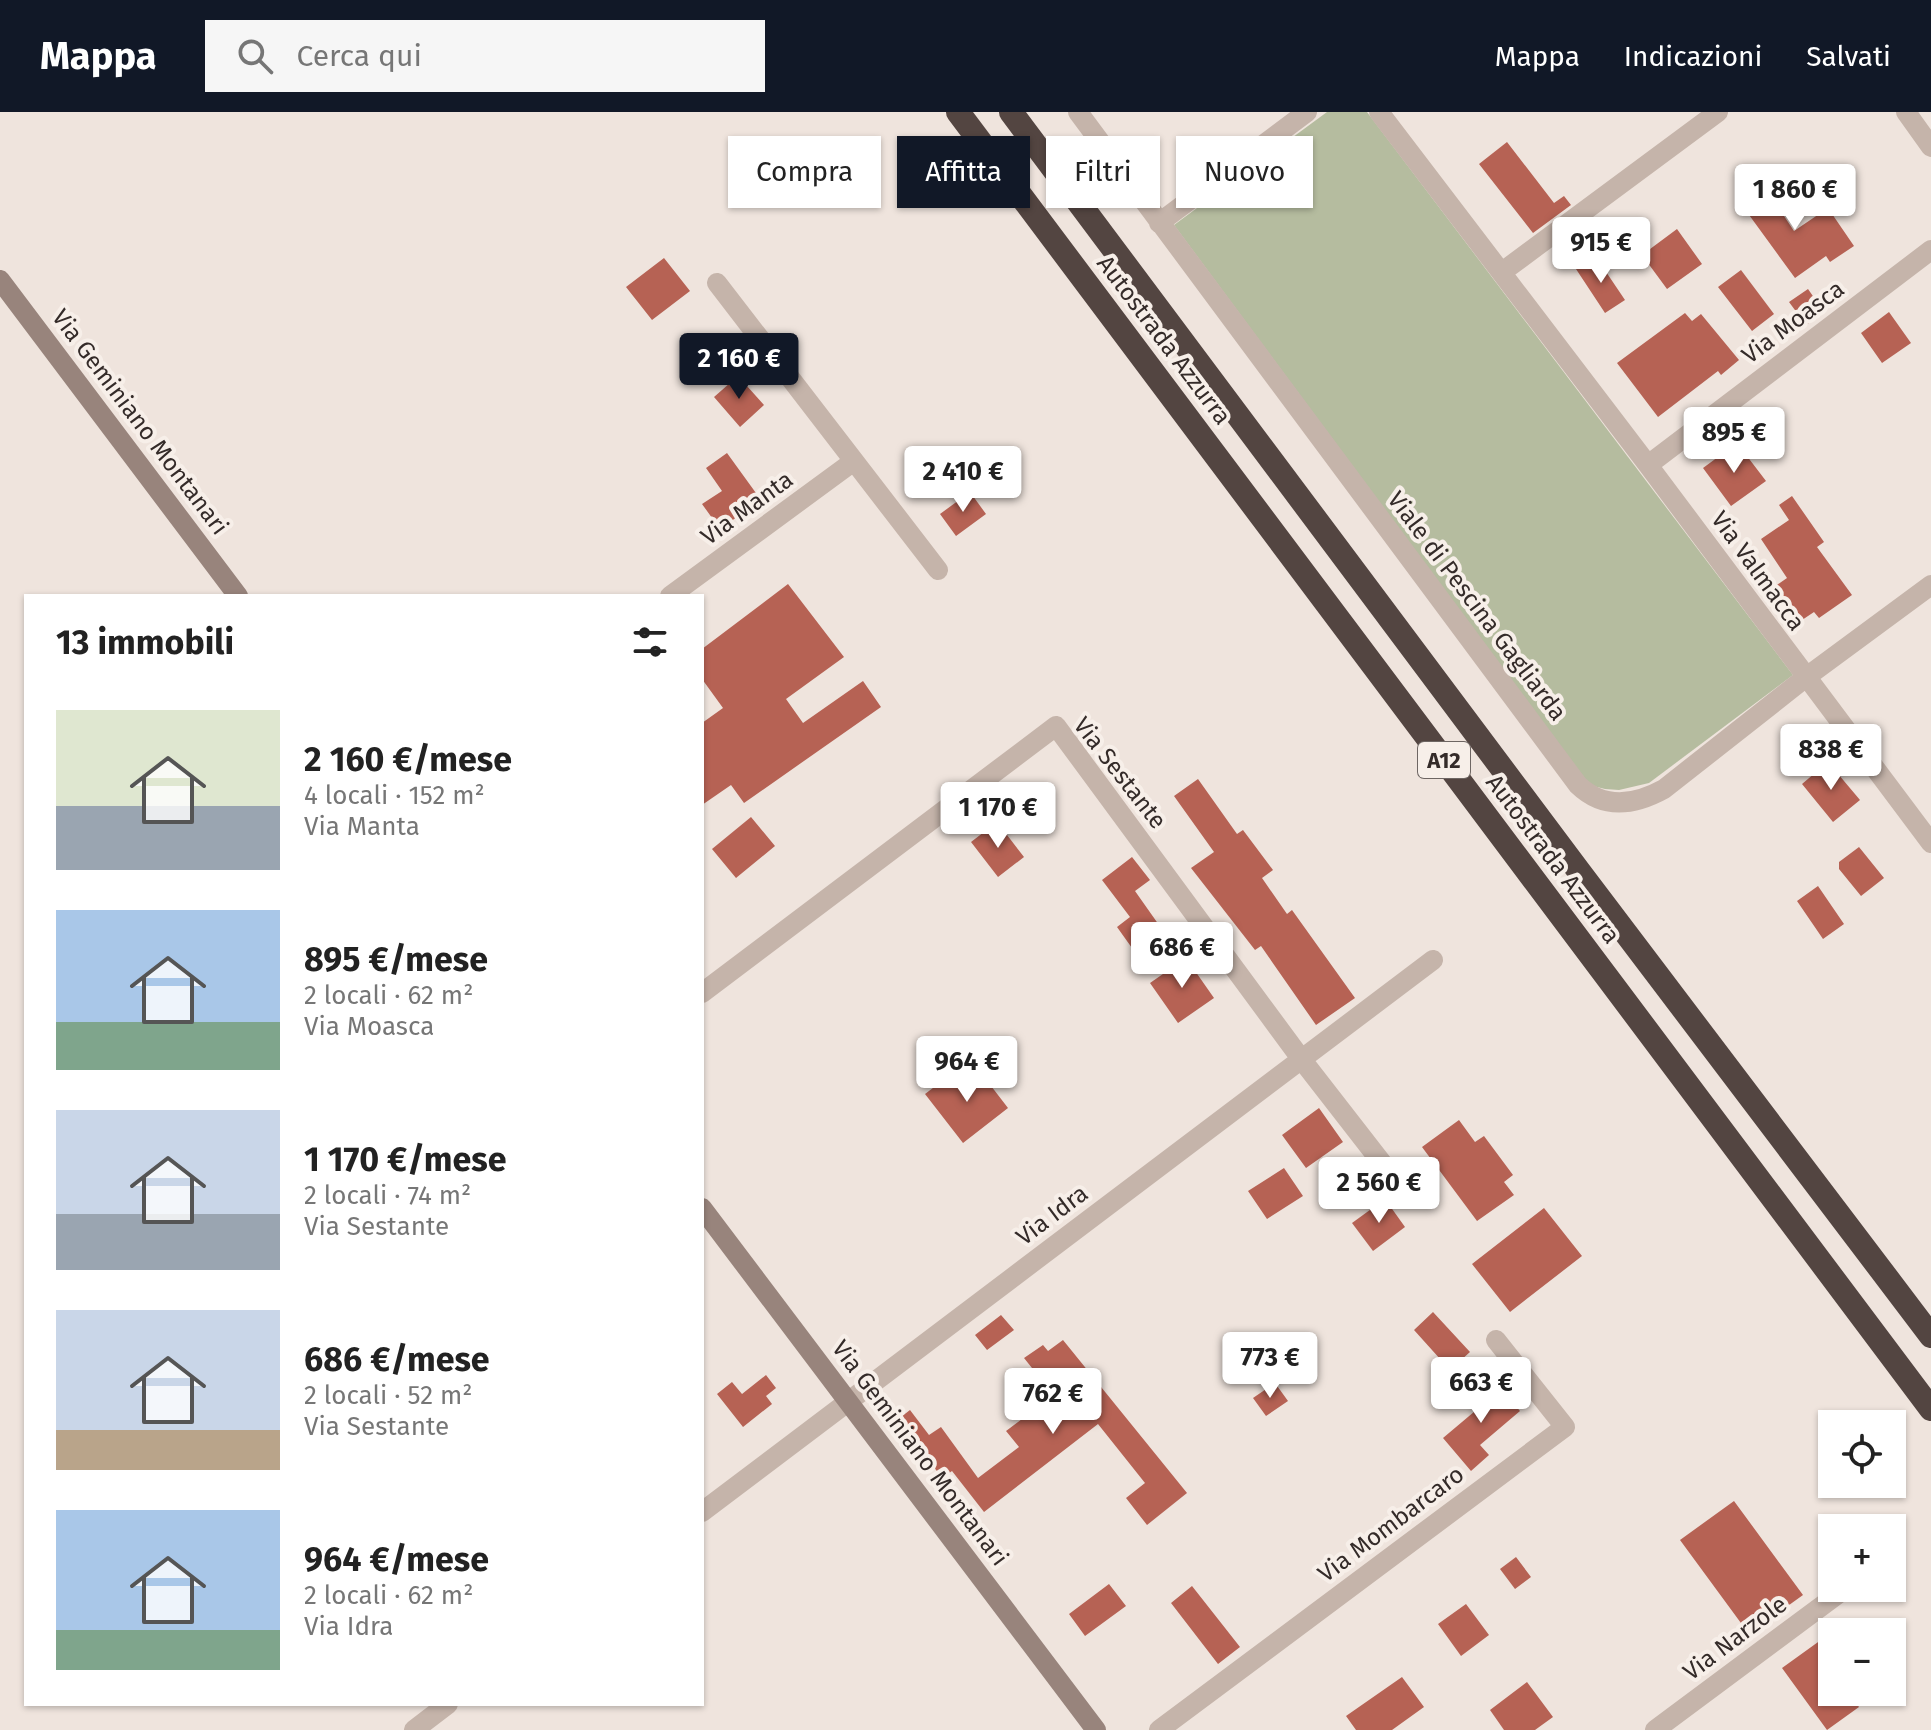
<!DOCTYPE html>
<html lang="it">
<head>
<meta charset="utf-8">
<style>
	:root { --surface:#fff; --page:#f6f6f6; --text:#222; --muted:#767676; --accent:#111827 }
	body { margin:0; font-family:"Fira Sans",sans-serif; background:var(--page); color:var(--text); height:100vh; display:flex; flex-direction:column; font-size:30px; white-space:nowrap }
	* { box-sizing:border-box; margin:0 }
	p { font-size:26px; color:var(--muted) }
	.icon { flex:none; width:44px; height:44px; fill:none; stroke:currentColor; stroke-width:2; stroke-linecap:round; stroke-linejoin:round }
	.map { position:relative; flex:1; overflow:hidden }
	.panel { position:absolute; left:24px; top:482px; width:680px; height:1112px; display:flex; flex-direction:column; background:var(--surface); border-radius:0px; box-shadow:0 2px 6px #0004 }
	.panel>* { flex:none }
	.banner { position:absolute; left:728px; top:24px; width:760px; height:72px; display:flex; gap:16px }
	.buttons { position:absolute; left:1818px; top:1298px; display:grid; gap:16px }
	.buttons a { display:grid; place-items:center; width:88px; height:88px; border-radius:0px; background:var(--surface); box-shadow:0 2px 6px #0004; font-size:40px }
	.price { position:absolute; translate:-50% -68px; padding:0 18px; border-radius:8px; background:#fff; color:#222; font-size:26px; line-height:52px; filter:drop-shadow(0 2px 4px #0008) }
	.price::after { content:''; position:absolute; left:50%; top:48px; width:24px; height:18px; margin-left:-12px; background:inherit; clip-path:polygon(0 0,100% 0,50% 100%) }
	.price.active { background:var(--accent); color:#fff }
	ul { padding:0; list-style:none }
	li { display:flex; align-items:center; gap:24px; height:200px; padding:0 32px }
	li span { display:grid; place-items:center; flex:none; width:224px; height:160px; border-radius:0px; color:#555 }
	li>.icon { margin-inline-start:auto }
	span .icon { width:96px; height:96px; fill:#fffc; stroke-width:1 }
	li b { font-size:34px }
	h2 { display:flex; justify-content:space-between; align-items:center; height:96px; padding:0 32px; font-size:34px }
	.chip { padding:0 28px; border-radius:0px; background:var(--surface); box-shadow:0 2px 6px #0004; font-size:28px; line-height:72px }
	.chip.active { background:var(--accent); color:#fff }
	header { display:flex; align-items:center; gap:48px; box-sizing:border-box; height:112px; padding:0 40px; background:var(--accent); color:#fff }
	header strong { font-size:38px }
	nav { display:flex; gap:44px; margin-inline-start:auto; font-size:28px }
	.search { width:560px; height:72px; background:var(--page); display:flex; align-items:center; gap:20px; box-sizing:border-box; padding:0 28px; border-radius:0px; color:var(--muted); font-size:30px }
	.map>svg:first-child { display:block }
</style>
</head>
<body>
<header>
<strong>Mappa</strong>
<div class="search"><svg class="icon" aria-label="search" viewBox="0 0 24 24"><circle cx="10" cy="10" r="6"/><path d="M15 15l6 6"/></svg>Cerca qui</div>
<nav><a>Mappa</a><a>Indicazioni</a><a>Salvati</a></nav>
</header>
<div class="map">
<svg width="1931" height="1618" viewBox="0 0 1931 1618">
	<rect width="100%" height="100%" fill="#efe4dd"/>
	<path fill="#b5bc9f" d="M1327,0H1367L1793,563L1649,671L1619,678L1605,677L1593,674L1584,667L1174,113Z"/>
	<path fill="#b66254" d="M1507,30L1554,91L1564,84L1571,93L1533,121L1479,52Z
		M1760,68L1794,119L1828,96L1854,134L1830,150L1826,144L1795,166L1736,85Z
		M1677,117L1702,152L1667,177L1642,143Z
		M1596,145L1625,188L1605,201L1576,157Z
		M664,146L690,179L652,208L626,175Z
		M1741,158L1774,202L1752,219L1718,175Z
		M1808,177L1824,200L1806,213L1789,190Z
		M1889,200L1911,231L1882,251L1861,221Z
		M1685,201L1692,209L1701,202L1739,248L1721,263L1718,259L1658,305L1617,251Z
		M738,264L764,293L740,315L714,285Z
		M1737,331L1766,369L1731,394L1703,356Z
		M727,341L761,388L720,417L702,392L722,379L706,356Z
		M970,380L986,402L956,424L940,402Z
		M1792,384L1824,430L1817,435L1852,483L1819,506L1814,500L1799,510L1774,475L1787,466L1761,427L1789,408L1779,393Z
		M788,472L844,545L786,587L803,611L863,569L881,595L744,691L731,673L702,693V611L723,596L702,567V537Z
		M1828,650L1860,688L1833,710L1802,672Z
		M1198,667L1237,722L1243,718L1273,758L1262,766L1287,802L1292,798L1355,886L1316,913L1261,834L1255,838L1191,756L1214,740L1174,684Z
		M751,705L775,734L736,766L712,737Z
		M997,710L1024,745L998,765L971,730Z
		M1859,735L1884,766L1861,784L1839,757V750Z
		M1132,745L1150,768L1135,779L1166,823L1137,843L1117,815L1130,805L1102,768Z
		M1818,774L1844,812L1823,827L1797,789Z
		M1186,846L1214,886L1178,911L1150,871Z
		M978,957L1008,996L963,1031L925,982L950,963L957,972Z
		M1319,996L1343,1030L1306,1056L1282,1023Z
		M1459,1008L1475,1030L1484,1024L1513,1063L1504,1070L1514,1083L1477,1109L1422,1035Z
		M1284,1056L1303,1084L1267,1107L1248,1079Z
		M1385,1087L1405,1115L1373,1139L1352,1111Z
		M1544,1096L1582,1144L1510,1200L1472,1152Z
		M1433,1200L1470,1240L1450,1258L1414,1218Z
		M1001,1203L1014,1218L987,1238L975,1223Z
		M1063,1228L1187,1381L1147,1413L1126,1386L1145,1371L1098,1312L984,1400L952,1359L942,1366L913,1327L907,1332L892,1312L910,1298L929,1323L941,1315L978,1366L1019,1335L1006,1319L1022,1307L1015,1299L1022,1293L1015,1284L1040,1266L1024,1246L1043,1233L1048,1239Z
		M766,1263L776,1276L766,1284L772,1292L743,1315L717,1282L732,1270L742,1282Z
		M1494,1269L1520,1299L1480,1333L1489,1343L1471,1359L1443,1326L1481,1294L1473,1286Z
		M1275,1271L1288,1289L1266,1304L1253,1286Z
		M1734,1389L1803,1483L1749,1522L1680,1428Z
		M1516,1445L1531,1465L1515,1477L1500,1457Z
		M1109,1472L1126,1494L1085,1524L1069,1502Z
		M1192,1474L1240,1535L1218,1552L1171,1491Z
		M1466,1492L1489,1523L1461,1544L1438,1512Z
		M1832,1520V1580H1848L1859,1595L1827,1618L1782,1556Z
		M1402,1565L1424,1595L1392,1618H1356L1346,1604Z
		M1527,1570L1553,1605L1535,1618H1504L1490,1598Z"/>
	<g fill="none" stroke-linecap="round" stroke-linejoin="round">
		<path stroke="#c5b4aa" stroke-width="20" d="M1078,0L1578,673C1604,698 1635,693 1664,677L1805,566L1931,473
			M1379,0L1648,353L1931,731
			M1906,0L1931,35
			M1159,111L1307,0
			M1502,160L1718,0
			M717,171L938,458
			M1648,353L1931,138
			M670,484L854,349
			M702,881L1056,614L1302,948L1382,1051
			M702,1400L1433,848
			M414,1618L448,1592
			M1159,1618L1565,1315L1496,1228
			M1655,1618L1846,1476"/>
		<path stroke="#98847c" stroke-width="20" d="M0,168L238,484
			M702,1096L1096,1618"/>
		<path stroke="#534541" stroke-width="24" d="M958,0L1931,1297
			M1011,0L1578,758L1931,1224"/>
	</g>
	<g text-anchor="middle" stroke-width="8" stroke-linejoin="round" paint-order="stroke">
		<rect fill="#f7efe9" stroke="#6e6663" stroke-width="2" x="1418" y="630" width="52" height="36" rx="6"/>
		<g font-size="22" font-weight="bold" fill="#342b29">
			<text x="1444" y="656">A12</text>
		</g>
		<g font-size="24" fill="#342b29" stroke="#f7efe9">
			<text transform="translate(1793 210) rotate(-37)" y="8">Via Moasca</text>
			<text transform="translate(1164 228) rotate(53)" y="8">Autostrada Azzurra</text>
			<text transform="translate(140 310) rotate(53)" y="8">Via Geminiano Montanari</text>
			<text transform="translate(747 396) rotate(-36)" y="8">Via Manta</text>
			<text transform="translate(1758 459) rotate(54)" y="8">Via Valmacca</text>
			<text transform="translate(1477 494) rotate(53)" y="8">Viale di Pescina Gagliarda</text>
			<text transform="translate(1120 661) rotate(52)" y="8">Via Sestante</text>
			<text transform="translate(1553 747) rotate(53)" y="8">Autostrada Azzurra</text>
			<text transform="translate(1052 1103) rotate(-37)" y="8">Via Idra</text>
			<text transform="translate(920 1341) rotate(53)" y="8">Via Geminiano Montanari</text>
			<text transform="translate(1391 1412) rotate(-37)" y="8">Via Mombarcaro</text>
			<text transform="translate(1735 1526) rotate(-37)" y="8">Via Narzole</text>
		</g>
	</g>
</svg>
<div class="buttons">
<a><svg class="icon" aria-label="locate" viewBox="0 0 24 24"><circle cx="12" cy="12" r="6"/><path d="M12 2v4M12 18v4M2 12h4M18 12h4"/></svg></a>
<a>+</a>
<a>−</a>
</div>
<b class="price" style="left:1795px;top:120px">1 860 €</b>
<b class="price" style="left:1601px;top:173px">915 €</b>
<b class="price active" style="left:739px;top:289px">2 160 €</b>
<b class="price" style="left:1734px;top:363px">895 €</b>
<b class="price" style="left:963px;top:402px">2 410 €</b>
<b class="price" style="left:1831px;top:680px">838 €</b>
<b class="price" style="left:998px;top:738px">1 170 €</b>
<b class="price" style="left:1182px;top:878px">686 €</b>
<b class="price" style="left:967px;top:992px">964 €</b>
<b class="price" style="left:1379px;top:1113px">2 560 €</b>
<b class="price" style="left:1270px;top:1288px">773 €</b>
<b class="price" style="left:1481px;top:1313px">663 €</b>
<b class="price" style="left:1053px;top:1324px">762 €</b>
<div class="banner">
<a class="chip">Compra</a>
<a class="chip active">Affitta</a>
<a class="chip">Filtri</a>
<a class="chip">Nuovo</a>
</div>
<section class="panel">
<h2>13 immobili<svg class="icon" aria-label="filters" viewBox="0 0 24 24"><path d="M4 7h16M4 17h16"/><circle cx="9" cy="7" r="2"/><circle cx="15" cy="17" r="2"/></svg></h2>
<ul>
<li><span style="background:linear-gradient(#dfe7d0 60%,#9aa5b1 0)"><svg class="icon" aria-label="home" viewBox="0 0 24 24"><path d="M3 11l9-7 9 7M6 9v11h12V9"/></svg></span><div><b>2 160 €/mese</b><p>4 locali · 152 m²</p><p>Via Manta</p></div></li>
<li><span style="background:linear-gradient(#a9c7e8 70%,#7fa58c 0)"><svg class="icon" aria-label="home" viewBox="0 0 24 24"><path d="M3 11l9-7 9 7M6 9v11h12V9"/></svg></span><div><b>895 €/mese</b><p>2 locali · 62 m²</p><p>Via Moasca</p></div></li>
<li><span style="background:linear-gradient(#c9d6e8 65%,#9aa5b1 0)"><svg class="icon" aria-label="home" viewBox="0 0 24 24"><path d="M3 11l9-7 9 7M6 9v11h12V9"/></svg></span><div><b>1 170 €/mese</b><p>2 locali · 74 m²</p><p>Via Sestante</p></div></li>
<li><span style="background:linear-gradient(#c9d6e8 75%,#b9a48a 0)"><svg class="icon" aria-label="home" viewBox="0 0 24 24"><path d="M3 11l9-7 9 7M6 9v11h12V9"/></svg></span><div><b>686 €/mese</b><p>2 locali · 52 m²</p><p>Via Sestante</p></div></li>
<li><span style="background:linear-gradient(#a9c7e8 75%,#7fa58c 0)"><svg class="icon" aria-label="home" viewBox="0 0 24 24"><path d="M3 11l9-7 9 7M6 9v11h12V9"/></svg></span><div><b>964 €/mese</b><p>2 locali · 62 m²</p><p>Via Idra</p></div></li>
</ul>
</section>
</div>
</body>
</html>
